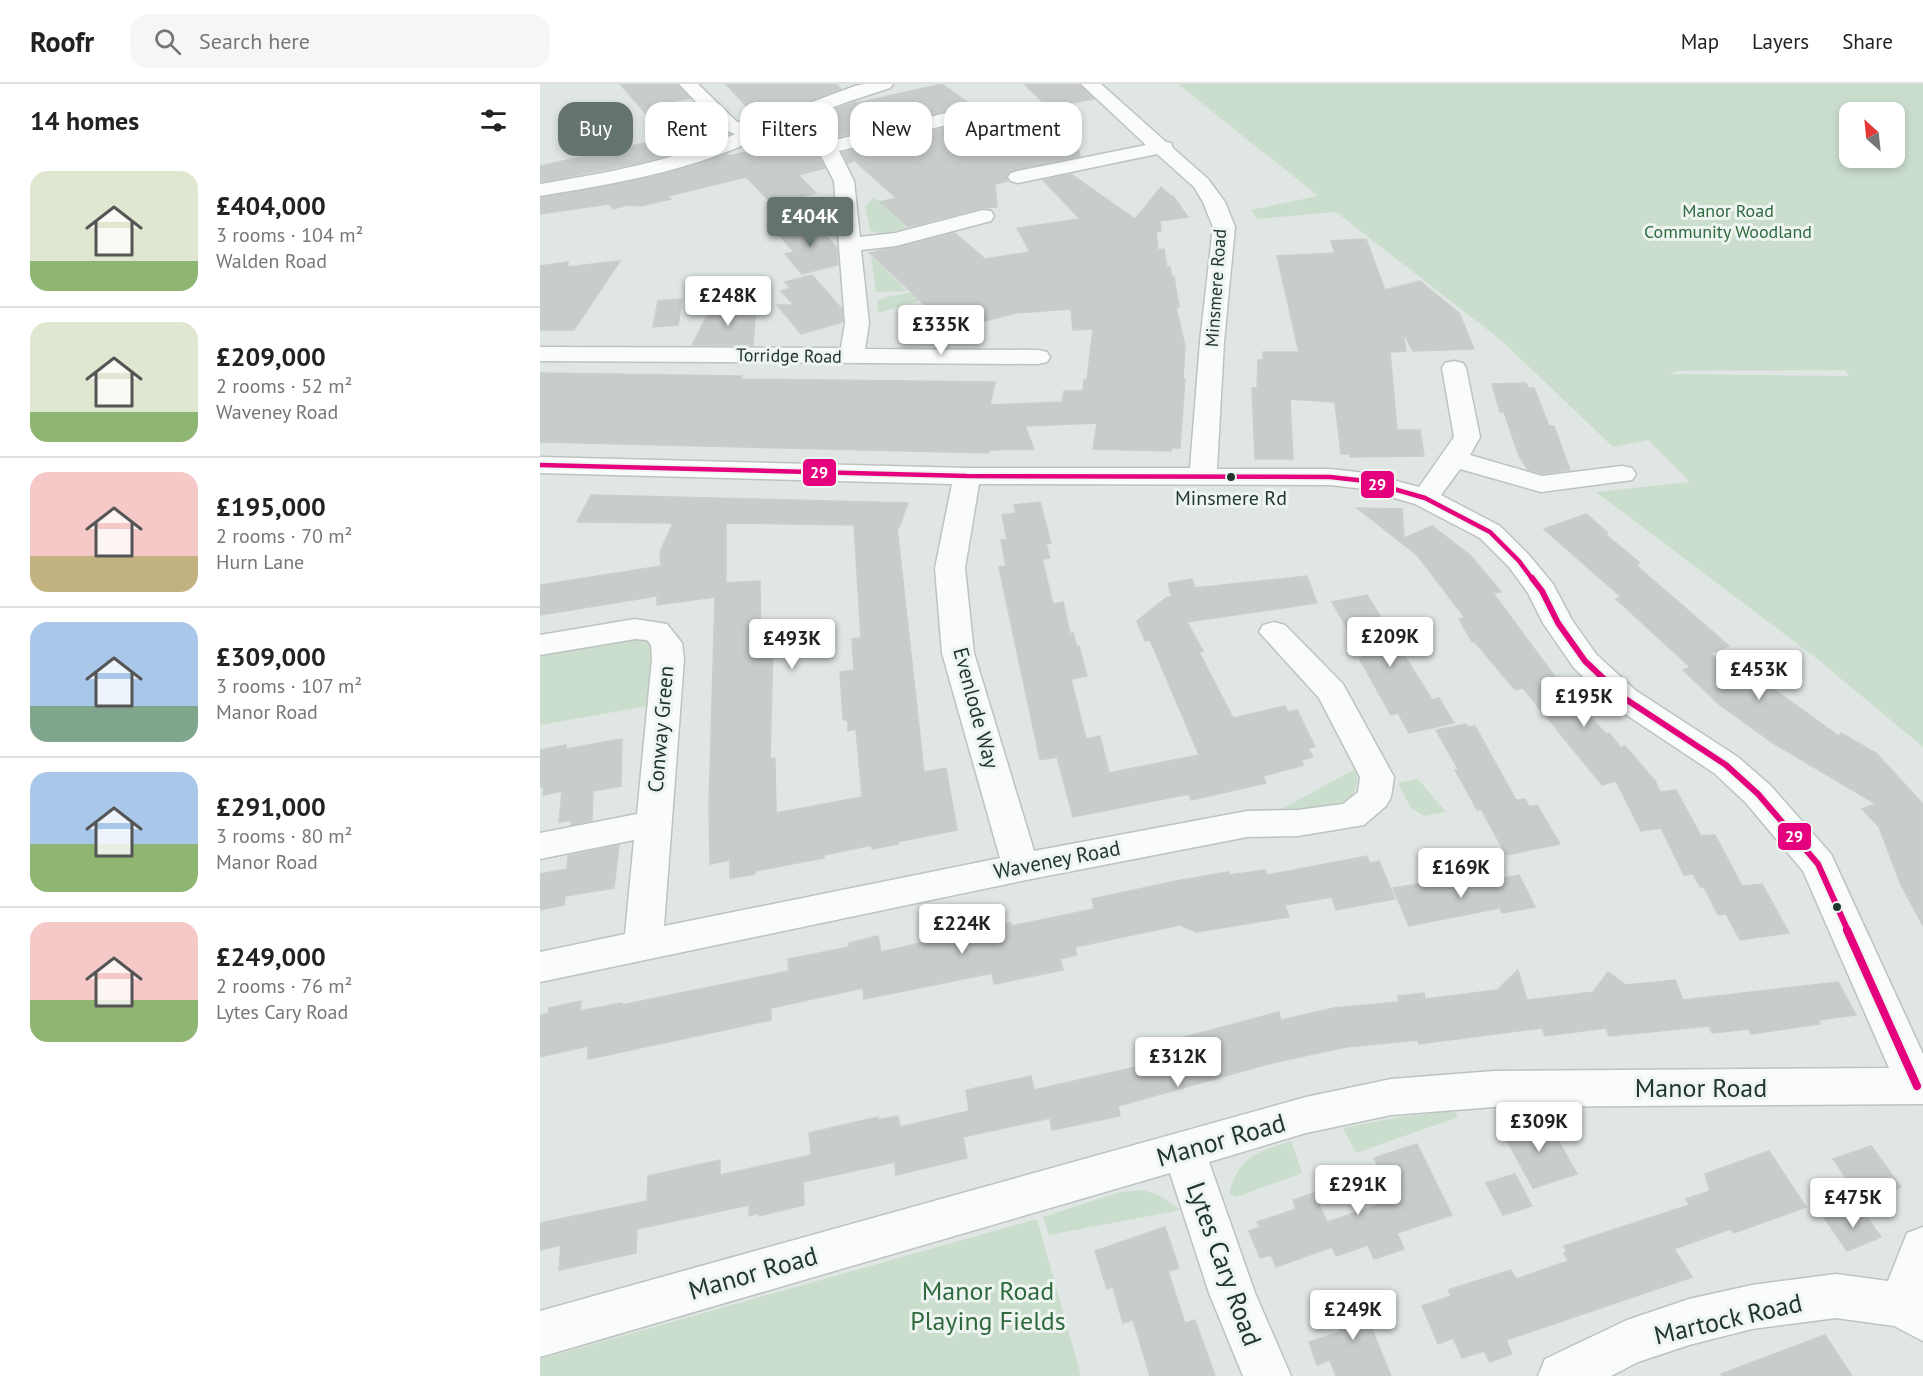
<!DOCTYPE html>
<html lang="en">
<head>
<meta charset="utf-8">
<style>
	:root { --surface:#fff; --page:#f6f6f6; --text:#222; --muted:#767676; --line:#e0e0e0; --accent:#64746d }
	body { margin:0; font-family:"PT Sans",sans-serif; background:var(--page); color:var(--text); height:100vh; display:flex; flex-direction:column; font-size:22px; white-space:nowrap }
	* { box-sizing:border-box; margin:0 }
	p { font-size:20px; color:var(--muted) }
	.icon { flex:none; width:33px; height:33px; fill:none; stroke:currentColor; stroke-width:2; stroke-linecap:round; stroke-linejoin:round }
	.map { position:relative; flex:1; overflow:hidden }
	.drawer { display:flex; flex-direction:column; background:var(--surface); width:540px }
	.drawer>* { flex:none }
	.banner { position:absolute; left:18px; top:18px; width:570px; height:54px; display:flex; gap:12px }
	.needle { width:39px; rotate:333deg }
	.tools { position:absolute; left:1299px; top:18px; display:grid; gap:12px }
	.tools a { display:grid; place-items:center; width:66px; height:66px; border-radius:12px; background:var(--surface); box-shadow:0 3px 9px #0003; font-size:30px }
	.price { position:absolute; translate:-50% -51px; padding:0 14px; border-radius:6px; background:#fff; color:#222; font-size:20px; line-height:39px; filter:drop-shadow(0 2px 3px #0008) }
	.price::after { content:''; position:absolute; left:50%; top:36px; width:18px; height:14px; margin-left:-9px; background:inherit; clip-path:polygon(0 0,100% 0,50% 100%) }
	.price.selected { background:var(--accent); color:#fff }
	ul { padding:0; list-style:none }
	li { display:flex; align-items:center; gap:18px; height:150px; padding:0 30px }
	li+li { border-top:2px solid var(--line) }
	li span { display:grid; place-items:center; flex:none; width:168px; height:120px; border-radius:18px; color:#555 }
	li>.icon { margin-inline-start:auto }
	span .icon { width:72px; height:72px; fill:#fffc; stroke-width:1 }
	li b { font-size:26px }
	h2 { display:flex; justify-content:space-between; align-items:center; height:72px; padding:0 30px; font-size:26px }
	.tag { padding:0 21px; border-radius:18px; background:var(--surface); box-shadow:0 3px 9px #0003; font-size:21px; line-height:54px }
	.tag.selected { background:var(--accent); color:#fff }
	header { display:flex; align-items:center; gap:36px; box-sizing:border-box; height:84px; padding:0 30px; background:var(--surface); border-bottom:2px solid var(--line) }
	header strong { font-size:28px }
	nav { display:flex; gap:33px; margin-inline-start:auto; font-size:21px }
	.search { width:420px; height:54px; background:var(--page); display:flex; align-items:center; gap:15px; box-sizing:border-box; padding:0 21px; border-radius:18px; color:var(--muted); font-size:22px }
	main { display:flex; flex:1; min-height:0 }
	.map>svg:first-child { display:block }
</style>
</head>
<body>
<header>
<strong>Roofr</strong>
<div class="search"><svg class="icon" aria-label="search" viewBox="0 0 24 24"><circle cx="10" cy="10" r="6"/><path d="M15 15l6 6"/></svg>Search here</div>
<nav><a>Map</a><a>Layers</a><a>Share</a></nav>
</header>
<main>
<section class="drawer">
<h2>14 homes<svg class="icon" aria-label="filters" viewBox="0 0 24 24"><path d="M4 7h16M4 17h16"/><circle cx="9" cy="7" r="2"/><circle cx="15" cy="17" r="2"/></svg></h2>
<ul>
<li><span style="background:linear-gradient(#dfe7d0 75%,#8fb573 0)"><svg class="icon" aria-label="home" viewBox="0 0 24 24"><path d="M3 11l9-7 9 7M6 9v11h12V9"/></svg></span><div><b>£404,000</b><p>3 rooms · 104 m²</p><p>Walden Road</p></div></li>
<li><span style="background:linear-gradient(#dfe7d0 75%,#8fb573 0)"><svg class="icon" aria-label="home" viewBox="0 0 24 24"><path d="M3 11l9-7 9 7M6 9v11h12V9"/></svg></span><div><b>£209,000</b><p>2 rooms · 52 m²</p><p>Waveney Road</p></div></li>
<li><span style="background:linear-gradient(#f6c9c9 70%,#c2b280 0)"><svg class="icon" aria-label="home" viewBox="0 0 24 24"><path d="M3 11l9-7 9 7M6 9v11h12V9"/></svg></span><div><b>£195,000</b><p>2 rooms · 70 m²</p><p>Hurn Lane</p></div></li>
<li><span style="background:linear-gradient(#a9c7e8 70%,#7fa58c 0)"><svg class="icon" aria-label="home" viewBox="0 0 24 24"><path d="M3 11l9-7 9 7M6 9v11h12V9"/></svg></span><div><b>£309,000</b><p>3 rooms · 107 m²</p><p>Manor Road</p></div></li>
<li><span style="background:linear-gradient(#a9c7e8 60%,#8fb573 0)"><svg class="icon" aria-label="home" viewBox="0 0 24 24"><path d="M3 11l9-7 9 7M6 9v11h12V9"/></svg></span><div><b>£291,000</b><p>3 rooms · 80 m²</p><p>Manor Road</p></div></li>
<li><span style="background:linear-gradient(#f6c9c9 65%,#8fb573 0)"><svg class="icon" aria-label="home" viewBox="0 0 24 24"><path d="M3 11l9-7 9 7M6 9v11h12V9"/></svg></span><div><b>£249,000</b><p>2 rooms · 76 m²</p><p>Lytes Cary Road</p></div></li>
</ul>
</section>
<div class="map">
<svg width="1383" height="1292" viewBox="0 0 1383 1292">
	<rect width="100%" height="100%" fill="#e0e6e3"/>
	<path fill="#cbdece" fill-rule="evenodd" d="M638,0H1383V663L1276,574L1056,408L1150,398L1108,356L1073,363L962,257L796,128L717,135L711,126L778,112ZM1310,28H1354V74H1310ZM1304,286L1310,292L1128,290L1137,287Z
		M334,113L367,144L345,150L330,147L325,122Z
		M331,171L367,207L336,208Z
		M430,193L439,199L338,229L337,217L346,213L368,209Z
		M89,553L104,555L113,560L114,621L0,641V569Z
		M815,685C830,727 764,727 738,727Z
		M878,695L906,728L884,732L871,724L858,699Z
		M914,1027L918,1033L816,1069L803,1044L860,1033Z
		M751,1057L762,1089L696,1113L689,1110C698,1073 717,1068 751,1057Z
		M602,1106L617,1110L641,1126L509,1151L503,1133L580,1108Z
		M497,1135L541,1292H0V1275Z"/>
	<path fill="#c8cdca" stroke="#c9cfcc" stroke-width="1.5" fill-rule="evenodd" d="M80,0H137L150,14L131,18L172,57L99,79L0,98V82L127,54Z
		M186,0H296L301,5L220,37Z
		M402,0L431,21L292,54L279,40L268,35L315,18L317,19Z
		M484,0H539L554,15L508,23Z
		M435,37L476,68L469,60L476,52L498,67L537,59L540,72L470,87L466,93L468,97L455,100L457,123L442,124L368,143L340,118L356,114L315,77L308,79L302,69Z
		M246,45L262,51L276,67L285,84L258,91L276,109L264,112L284,132L252,140L206,93L128,112L131,115L101,122L88,121L73,125L69,120L0,130V114L102,95L187,70L189,72L240,60L233,51Z
		M531,90L595,135L621,103L631,112H633L648,133L620,137L621,147L616,148L618,166L624,165L627,183H630L632,193H634L639,223H636L645,262L643,295H645L640,364H632L631,367L553,365L557,339L485,342L494,365L450,366L449,369L0,358V289L202,292L201,295L455,298L450,321L522,318L524,307H543L544,296H547L553,245L533,246L531,225L475,229L405,248L385,228L390,226L330,169L415,149L445,175L490,168L477,144L540,135L503,96Z
		M272,137L297,164L298,181L262,190L245,170L254,168L239,151L247,149L244,145Z
		M826,155L845,206L880,197L919,229L934,265L873,267L863,248L866,267L850,268L857,346H880L884,372L810,373V370H801L795,318L750,315L753,375H715L712,304H717L718,276H723V268H759L737,172L795,169L791,157Z
		M80,177L34,246H0V182L28,178L27,183Z
		M272,191L302,225L303,238L261,250L237,221H254L241,207L250,204L245,198Z
		M142,215L138,241L113,243L118,217Z
		M172,222H216L213,261H152Z
		M986,299L988,304H994L1009,342H1014L1030,386L1002,390L988,386L979,372L964,328H960L952,300Z
		M51,411L368,419L359,443H357L384,688L406,684L417,746L357,758L358,760L332,765V761L284,771V774L215,787V790L190,794V776L170,780L169,723L175,513L117,521V512L0,531L1,501L121,482L120,468L133,439L37,438ZM186,439L314,441L321,554L312,555L314,586L300,588L303,635L308,637V647L316,645L322,713L236,729L235,674L230,675L233,564L221,566L220,497L186,499Z
		M500,418L511,459L506,460L510,474L502,475L513,520L523,518L530,550L533,549L537,563L539,562L547,592L531,595L546,655L560,652L569,689L659,671L610,556L605,557L597,537L627,513H632L628,499L652,495L655,504L767,492L777,519L647,538L663,567L659,568L693,634L745,622L748,628L757,626L775,663L768,664L773,673L761,676L764,681L723,692L726,699L651,716L649,710L533,733L517,673L500,676L459,483L466,482L461,456L467,455L462,431L476,429L474,421Z
		M817,424L862,425L864,454L892,442L930,471L961,508L953,509L1016,594L1066,650L1069,649L1081,664L1085,662L1115,697L1120,708L1136,706L1161,752L1175,751L1202,802L1222,800L1249,849L1200,856L1186,830L1178,831L1164,803H1160L1153,790L1144,791L1121,744L1101,747L1076,697L1062,701L983,604L975,606L934,557L932,558L919,535L925,534L877,471Z
		M1046,430L1068,449L1065,450L1100,479L1096,481L1189,562L1170,569L1219,611L1232,604L1299,652L1301,649L1336,669L1383,720V842L1360,799L1339,743L1322,725L1336,720L1233,659L1180,621L1143,586L1150,583L1076,515L1081,513L1004,445Z
		M827,511L892,616L899,614L914,639L869,649L858,629L851,631L819,574L824,573L792,518Z
		M926,640L928,643L935,642L976,716L985,715L989,723L997,721L1020,760L966,771L941,725L937,726L929,711L915,686L918,685L896,646Z
		M82,655L81,702L53,707L52,737L31,741V736L19,738L22,707L3,711L4,703H0V666L26,661V665Z
		M79,761L74,804L25,812L24,821L0,826V790L27,785L28,772Z
		M827,772L830,779L839,777L855,815L796,826L792,813L745,821L749,833L656,848L640,841L535,863L537,871L520,875L523,886L454,900L452,889L324,915L323,904L231,924V936L48,975V962L0,973V931L9,929V924L41,917L40,927L82,919V921L249,887L248,875L309,863V859L338,852L341,868L471,839V842L554,825L552,815L636,797L689,788V791L725,786L727,791Z
		M979,791L995,823L962,829L960,824L869,842L853,804L902,796L904,801L925,797L927,801Z
		M978,886L987,916L1053,908L1068,888L1086,901L1135,896L1143,916L1298,898L1316,931L1278,936L1280,940L1211,950L1209,945L1172,949L1169,942L1069,952L1066,944L1005,952L1002,944L879,960L878,956L806,963L732,979L578,1022L580,1032L512,1046L510,1034L423,1053L427,1074L356,1091L355,1078L263,1098L264,1121L219,1132V1129L209,1132V1121L97,1145L96,1169L19,1186L21,1161L0,1166V1139L107,1117L108,1092L180,1076V1091L271,1071L269,1049L338,1033V1036L358,1032L360,1043L429,1027L426,1006L491,992L494,1006L605,981L599,965L739,928L741,936L794,924L859,918L858,912L884,909L885,915L957,906Z
		M987,1035L991,1043L1008,1038L1037,1090L993,1104L966,1055L971,1053L965,1042Z
		M877,1060L912,1131L857,1149L864,1165L834,1175L828,1161L796,1172L792,1163L736,1183L731,1171L720,1174L709,1147L720,1143L717,1138L756,1125L753,1116L774,1109L787,1138L853,1116L834,1074Z
		M1331,1062L1361,1103L1322,1117L1293,1075Z
		M1229,1067L1266,1123L1194,1149L1190,1145L1134,1165L1152,1193L966,1256L972,1270L950,1278L944,1267L922,1274L913,1254L898,1260L882,1222L911,1212L908,1206L971,1186L976,1195L1028,1177L1024,1169L1027,1168L1024,1162L1149,1121L1146,1115L1170,1107L1165,1090Z
		M975,1090L992,1122L963,1131L946,1099Z
		M1319,1123L1341,1153L1307,1167L1285,1135Z
		M625,1143L639,1184L628,1187L645,1239L655,1236L675,1292H610L593,1236L583,1239L573,1203L567,1205L555,1167Z
		M827,1210L840,1240L831,1243L851,1292H796L790,1276L777,1281L769,1258L800,1248L790,1222Z
		M1285,1251L1312,1292H1182L1181,1290Z"/>
	<g fill="none" stroke-linecap="round" stroke-linejoin="round">
		<defs>
			<path id="minor" d="M139,0H158L196,37L212,43L237,31L315,2L324,0H353L350,4L307,18L262,35L277,41L291,57L439,21L446,23L456,32L453,36L446,38L436,34L299,67L314,97L320,153L355,149L443,126L451,127L454,132L451,137L356,162L321,166L329,239L325,265L498,266L507,268L510,273L507,278L498,280L0,277V263L301,264L305,239L294,97L278,66L263,49L246,43C218,55 190,68 161,77C109,94 54,103 0,112V100C67,89 133,77 195,50L182,45Z
				M541,0H561L626,58L631,59L633,64L668,95L685,118L695,143L684,258L677,385H790L826,389L879,403L914,353L902,284L905,279L914,277L923,279L926,284L940,353L930,371L1002,392L1082,382L1092,384L1096,390L1092,396L1001,408L920,385L901,411L960,442L989,471L1013,500L1032,536L1056,570L1095,606L1198,673L1230,701L1291,770L1383,970V1020L954,1023L851,1031L766,1049L669,1078L715,1209L751,1292H703L669,1209L630,1089L0,1273V1227L766,1013L851,995L954,987L1349,984L1263,787L1206,719L1174,689L1073,622L1034,584L1003,539L988,509L969,483L940,454L875,420L824,405L790,401L439,400L425,484L434,569L494,767L707,727L758,726L803,720L818,708L820,693L779,614L719,548L723,541L734,538L745,541L803,600L854,693L851,713L846,722L824,741L758,752L707,753L481,797L0,898V868L85,850L94,756L0,775V749L97,730L112,575L111,561L107,556L95,555L0,571V551L95,535L127,540L142,559L144,575L124,842L460,774L402,569L395,484L412,400L0,389V373L427,384H650L660,258L673,143L663,118L654,103L617,70L478,99L471,97L468,93L471,89L478,87L606,61Z
				M1383,1143V1257L1354,1242L1296,1234L1212,1245L1149,1261L1098,1278L1071,1292H998L1005,1275L1087,1236L1149,1215L1212,1201L1296,1190L1348,1197L1367,1149Z"/>
		</defs>
		<use href="#minor" stroke="#bdc3c0" stroke-width="3"/>
		<use href="#minor" fill="#fafbfb" fill-rule="evenodd"/>
		<defs>
			<path id="bus-1-far2" d="M0,381L427,392L790,393L826,397L885,414L950,448L979,477L993,496"/>
			<path id="bus-1-far1" d="M992,494L1002,507L1018,539L1045,577L1084,614L1186,681L1218,710L1278,780L1308,847"/>
			<path id="bus-1" d="M1307,846L1377,1002"/>
		</defs>
		<use href="#bus-1-far2" stroke="#eef5f1" stroke-width="8"/>
		<use href="#bus-1-far1" stroke="#eef5f1" stroke-width="10"/>
		<use href="#bus-1" stroke="#eef5f1" stroke-width="12"/>
		<use href="#bus-1-far2" stroke="#e5007d" stroke-width="4.5"/>
		<use href="#bus-1-far1" stroke="#e5007d" stroke-width="6"/>
		<use href="#bus-1" stroke="#e5007d" stroke-width="8"/>
	</g>
	<g fill="#21372e" stroke="#eef5f1" stroke-width="2">
		<circle cx="691" cy="393" r="5"/>
		<circle cx="1297" cy="823" r="5"/>
	</g>
	<g text-anchor="middle" stroke-width="6" stroke-linejoin="round" paint-order="stroke">
		<g font-size="18" fill="#2f693e" stroke="#eef5f1">
			<text x="1188" y="133">Manor Road<tspan x="1188" dy="21">Community Woodland</tspan></text>
		</g>
		<g font-size="18" fill="#21372e" stroke="#eef5f1">
			<text transform="translate(676 204) rotate(-86)" y="6">Minsmere Road</text>
			<text transform="translate(249 272) rotate(1)" y="6">Torridge Road</text>
		</g>
		<g font-size="20" fill="#21372e" stroke="#eef5f1">
			<text x="691" y="421">Minsmere Rd</text>
		</g>
		<g font-size="21" fill="#21372e" stroke="#eef5f1">
			<text transform="translate(436 624) rotate(75)" y="7">Evenlode Way</text>
			<text transform="translate(121 645) rotate(-85)" y="7">Conway Green</text>
			<text transform="translate(517 776) rotate(-11)" y="7">Waveney Road</text>
		</g>
		<g font-size="26" fill="#21372e" stroke="#eef5f1">
			<text x="1161" y="1013">Manor Road</text>
			<text transform="translate(681 1056) rotate(-16)" y="9">Manor Road</text>
			<text transform="translate(684 1180) rotate(70)" y="9">Lytes Cary Road</text>
			<text transform="translate(213 1189) rotate(-16)" y="9">Manor Road</text>
			<text transform="translate(1188 1235) rotate(-13)" y="9">Martock Road</text>
		</g>
		<g font-size="26" fill="#2f693e" stroke="#eef5f1">
			<text x="448" y="1216">Manor Road<tspan x="448" dy="30">Playing Fields</tspan></text>
		</g>
	</g>
	<g stroke="#eef5f1" stroke-width="2">
		<rect x="262" y="374" width="35" height="29" rx="6" fill="#e5007d"/>
		<rect x="820" y="386" width="35" height="29" rx="6" fill="#e5007d"/>
		<rect x="1237" y="738" width="35" height="29" rx="6" fill="#e5007d"/>
	</g>
	<g font-size="16" text-anchor="middle" font-weight="bold" fill="#fff">
		<text x="279" y="394">29</text>
		<text x="837" y="406">29</text>
		<text x="1254" y="758">29</text>
	</g>
</svg>
<div class="tools">
<a><svg class="needle" viewBox="-14 -14 28 28"><path d="M0-13l5 13h-10z" fill="#e53935"/><path d="M0 13l5-13h-10z" fill="#767676"/></svg></a>
</div>
<b class="price selected" style="left:270px;top:164px">£404K</b>
<b class="price" style="left:188px;top:243px">£248K</b>
<b class="price" style="left:401px;top:272px">£335K</b>
<b class="price" style="left:850px;top:584px">£209K</b>
<b class="price" style="left:252px;top:586px">£493K</b>
<b class="price" style="left:1219px;top:617px">£453K</b>
<b class="price" style="left:1044px;top:644px">£195K</b>
<b class="price" style="left:921px;top:815px">£169K</b>
<b class="price" style="left:422px;top:871px">£224K</b>
<b class="price" style="left:638px;top:1004px">£312K</b>
<b class="price" style="left:999px;top:1069px">£309K</b>
<b class="price" style="left:818px;top:1132px">£291K</b>
<b class="price" style="left:1313px;top:1145px">£475K</b>
<b class="price" style="left:813px;top:1257px">£249K</b>
<div class="banner">
<a class="tag selected">Buy</a>
<a class="tag">Rent</a>
<a class="tag">Filters</a>
<a class="tag">New</a>
<a class="tag">Apartment</a>
</div>
</div>
</main>
</body>
</html>
